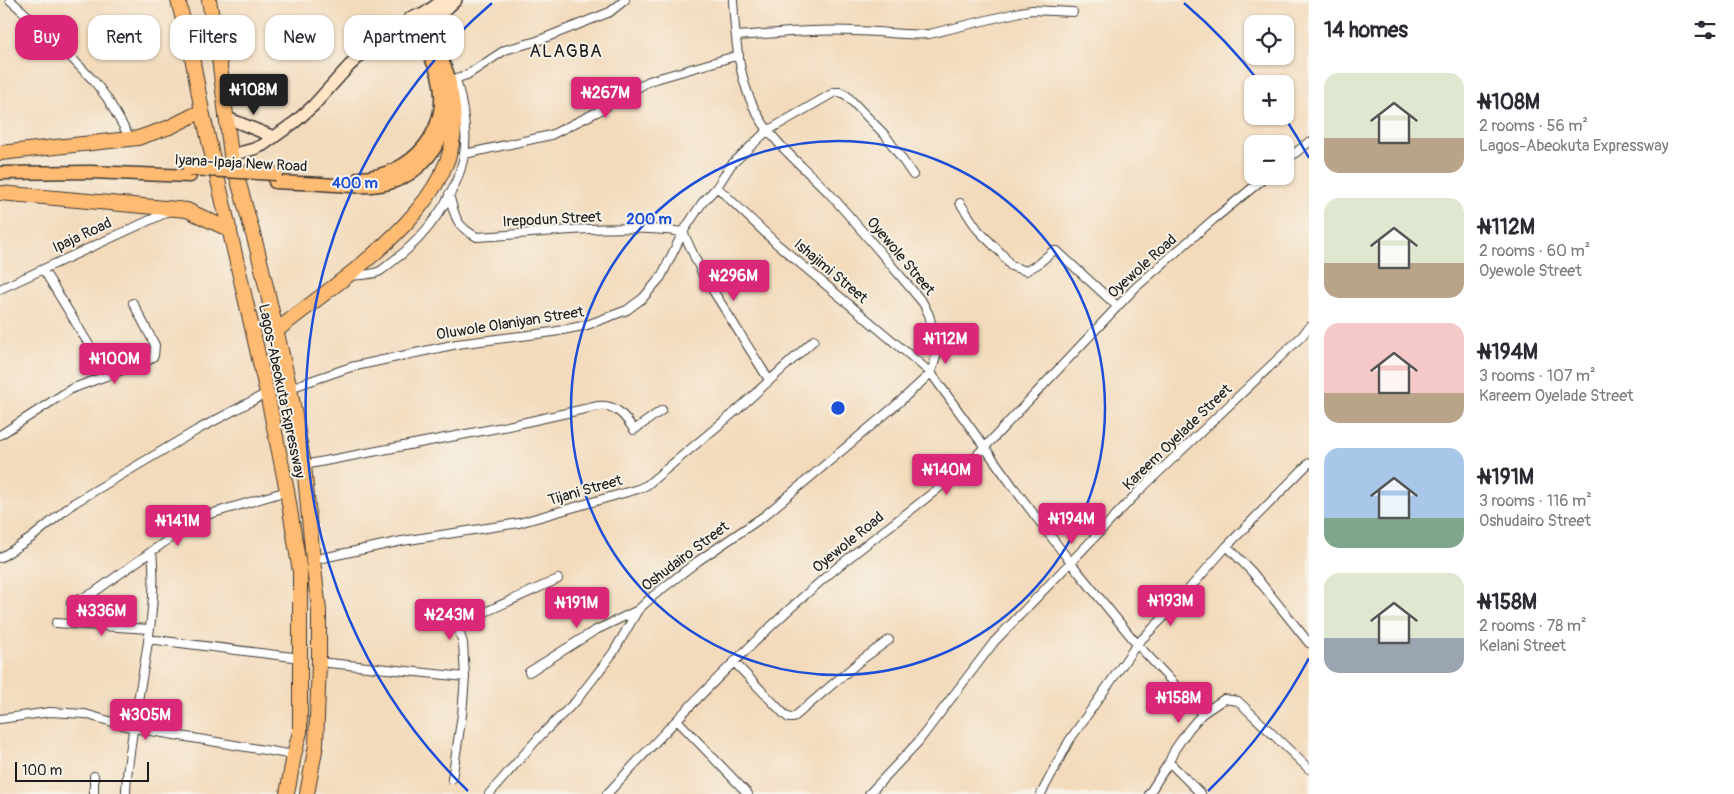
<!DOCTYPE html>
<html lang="en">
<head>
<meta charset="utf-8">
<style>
	:root { --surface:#fff; --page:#f2f2f3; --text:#2b2b33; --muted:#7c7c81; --accent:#db2777 }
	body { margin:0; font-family:Pangolin,sans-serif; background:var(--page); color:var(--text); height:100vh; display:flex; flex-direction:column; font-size:19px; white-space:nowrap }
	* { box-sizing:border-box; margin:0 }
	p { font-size:16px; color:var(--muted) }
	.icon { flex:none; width:28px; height:28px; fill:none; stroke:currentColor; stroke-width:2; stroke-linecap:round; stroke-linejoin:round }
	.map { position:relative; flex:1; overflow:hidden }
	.panel { display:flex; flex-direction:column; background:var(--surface); width:425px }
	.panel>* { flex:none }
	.guide { position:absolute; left:15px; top:15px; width:475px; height:45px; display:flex; gap:10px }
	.fabs { position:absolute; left:1244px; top:15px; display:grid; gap:10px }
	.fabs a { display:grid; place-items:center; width:50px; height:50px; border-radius:10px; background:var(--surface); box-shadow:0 1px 4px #0004; font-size:25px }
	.scale { position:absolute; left:15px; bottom:12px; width:134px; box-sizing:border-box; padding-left:5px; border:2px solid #1c1c1c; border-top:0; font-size:14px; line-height:18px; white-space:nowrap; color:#1c1c1c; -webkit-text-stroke:4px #f7f3e8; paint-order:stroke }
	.price { position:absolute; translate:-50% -42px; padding:0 11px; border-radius:5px; background:var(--accent); color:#fff; font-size:16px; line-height:32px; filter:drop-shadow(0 1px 2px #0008) }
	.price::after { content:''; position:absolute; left:50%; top:30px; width:15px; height:11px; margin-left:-8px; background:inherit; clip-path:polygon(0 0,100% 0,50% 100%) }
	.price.active { background:#222; color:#fff }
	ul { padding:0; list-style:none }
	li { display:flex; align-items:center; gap:15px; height:125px; padding:0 15px }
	li span { display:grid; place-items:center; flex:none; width:140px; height:100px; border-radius:15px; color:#555 }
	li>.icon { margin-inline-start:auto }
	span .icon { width:60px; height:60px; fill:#fffc; stroke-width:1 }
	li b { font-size:21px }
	h2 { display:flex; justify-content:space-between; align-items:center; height:60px; padding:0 15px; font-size:21px }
	.pill { padding:0 18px; border-radius:15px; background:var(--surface); box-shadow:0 1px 4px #0004; font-size:18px; line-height:45px }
	.pill.active { background:var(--accent); color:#fff }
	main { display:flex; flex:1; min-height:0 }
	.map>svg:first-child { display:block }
</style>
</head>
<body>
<main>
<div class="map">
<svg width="1309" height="794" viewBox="0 0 1309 794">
	<rect width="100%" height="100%" fill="#f7f3e8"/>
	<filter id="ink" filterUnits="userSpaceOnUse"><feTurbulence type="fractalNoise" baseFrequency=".02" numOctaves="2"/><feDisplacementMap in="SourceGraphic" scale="10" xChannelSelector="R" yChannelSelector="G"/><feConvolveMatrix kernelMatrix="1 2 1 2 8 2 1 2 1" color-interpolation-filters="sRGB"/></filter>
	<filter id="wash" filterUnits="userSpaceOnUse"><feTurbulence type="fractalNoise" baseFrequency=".0096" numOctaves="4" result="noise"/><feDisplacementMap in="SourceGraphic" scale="20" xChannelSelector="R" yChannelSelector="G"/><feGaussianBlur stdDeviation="1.12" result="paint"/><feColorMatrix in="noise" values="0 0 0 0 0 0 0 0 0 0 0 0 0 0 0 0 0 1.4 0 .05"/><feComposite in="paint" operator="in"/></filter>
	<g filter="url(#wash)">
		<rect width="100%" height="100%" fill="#f3dabb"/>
	</g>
	<g filter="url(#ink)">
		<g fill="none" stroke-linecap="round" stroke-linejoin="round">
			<defs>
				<path id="street" d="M10,0L47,33L94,81L107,98L130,138
					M733,0C735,35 738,76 754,108C771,142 803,166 829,193C861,229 892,266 923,303L929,315L938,350L931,373L1014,488L1071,563L1137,644L1202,714
					M737,36C776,33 816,29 856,31C881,31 904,36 929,34L1020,12L1032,10L1073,12
					M451,80L467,75L505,50L537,41L610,12L625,0
					M465,154L551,135L597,112L649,81L739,55
					M1285,161L1309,142
					M449,194C455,216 455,226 477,237C544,233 616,223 683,232L702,273L769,380
					M960,203L978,230L1002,254L1011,266L1026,271L1038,264L1053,251H1057L1117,306
					M43,269L108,376
					M351,276C360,275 370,275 378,272C383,270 389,264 393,261C425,238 457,195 464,155C468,132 462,101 456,79
					M0,289L172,210
					M290,388L351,367L457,344L553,332L587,325L627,310L643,298L661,277L683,232L702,203L717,187L731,165L767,131L835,92H840L846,95L886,136L913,175
					M0,435L71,389L149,360L154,356L155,345L133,303
					M304,465L508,426L598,406C616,404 625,416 634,430L662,410
					M1227,546L1252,572L1309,643
					M0,558L31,538L74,503L197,430L267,393
					M313,560L402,541L519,523L638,489L647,485L736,411L814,340
					M71,603L93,593L200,517L287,491
					M56,623L149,629
					M148,639L301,658
					M319,662L465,677
					M734,662L785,715L789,718H793L860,661L889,640
					M529,672L594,631L638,610
					M0,719L50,712L85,714L133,728L294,755
					M677,720L748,794
					M1169,762L1201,794
					M452,779L462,715L465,677L463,643L459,631L461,623L558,579
					M94,794V776
					M126,794C126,777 129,761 131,745C139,681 159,616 152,551
					M489,794L541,735L576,701L613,653L638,610L653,596L698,561L764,516L895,406L931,373L777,244L717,187
					M607,794C675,720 745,647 821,581C874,535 934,497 985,447L1135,288L1214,219L1267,176
					M869,794L918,742L994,642L1141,489L1302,336L1309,327
					M1041,794L1069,741L1137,644L1165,616L1227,546L1309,463
					M1149,794L1169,762L1175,749L1189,729L1202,714L1224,699L1238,701L1309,769"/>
				<path id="secondary" d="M405 29a14 14 0 1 1 28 0a14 14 0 1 1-28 0Z
					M421,16L443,0
					M431,23L456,0
					M225,117L274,137
					M231,155L254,149L263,145L295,122L313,106L349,66L370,47L407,22"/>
				<path id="primary" d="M0,173L90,172L190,176
					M359,178C413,176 453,129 438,75C434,62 428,51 418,43
					M275,182C290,183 305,183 321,184C343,185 368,189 389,183C430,172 456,124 450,83C448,69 438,54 432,41V34"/>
				<path id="highway" d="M178,0L191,51L202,111L267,393L287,491L300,572V732L294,755L287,794
					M209,0L219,58L231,155L258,252L290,389L304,465L313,560L319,610V662L316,745L307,794
					M0,153L138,138L170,127L202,111
					M0,193L187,210L230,230
					M276,331C335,283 455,210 454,124C454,114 453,104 451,94"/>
			</defs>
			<use href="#street" stroke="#3c3834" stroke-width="10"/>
			<use href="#secondary" stroke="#3c3834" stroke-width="14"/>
			<use href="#primary" stroke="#3c3834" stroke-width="15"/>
			<use href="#highway" stroke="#3c3834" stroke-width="16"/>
			<use href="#street" stroke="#fff" stroke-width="8"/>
			<use href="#secondary" stroke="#ffe4c6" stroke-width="11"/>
			<use href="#primary" stroke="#ffbb71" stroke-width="12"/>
			<use href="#highway" stroke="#ffbb71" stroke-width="14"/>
			<defs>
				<path id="primary-bridge" d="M189,169L276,174"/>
			</defs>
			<use href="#primary-bridge" stroke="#3c3834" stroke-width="15" stroke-linecap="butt"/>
			<use href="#primary-bridge" stroke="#ffbb71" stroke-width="12"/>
		</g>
	</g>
	<g fill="none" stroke="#1d4ed8" stroke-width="2.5">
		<circle cx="838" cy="408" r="267"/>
		<path d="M1309 658A533 533 0 0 1 1208 791M468 791A533 533 0 0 1 492 3M1184 3A533 533 0 0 1 1261 84M1285 118A533 533 0 0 1 1309 158"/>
	</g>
	<g text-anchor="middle" stroke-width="4" stroke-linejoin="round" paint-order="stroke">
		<g font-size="15" fill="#1c1c1c" stroke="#f7f3e8">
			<text transform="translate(241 163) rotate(3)" y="5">Iyana-Ipaja New Road</text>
			<text transform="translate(552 219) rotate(-3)" y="5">Irepodun Street</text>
			<text transform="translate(82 235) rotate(-25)" y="5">Ipaja Road</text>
			<text transform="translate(901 256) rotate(50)" y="5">Oyewole Street</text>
			<text transform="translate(1142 266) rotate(-42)" y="5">Oyewole Road</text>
			<text transform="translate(831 271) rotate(40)" y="5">Ishajimi Street</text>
			<text transform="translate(510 323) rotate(-9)" y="5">Oluwole Olaniyan Street</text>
			<text transform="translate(282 391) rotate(78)" y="5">Lagos-Abeokuta Expressway</text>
			<text transform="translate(1177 437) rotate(-44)" y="5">Kareem Oyelade Street</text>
			<text transform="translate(585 490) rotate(-16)" y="5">Tijani Street</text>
			<text transform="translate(848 542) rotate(-39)" y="5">Oyewole Road</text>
			<text transform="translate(685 556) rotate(-37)" y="5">Oshudairo Street</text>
		</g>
		<g font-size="18" letter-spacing="1" fill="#1c1c1c" stroke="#f7f3e8">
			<text x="566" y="57">ALAGBA</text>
		</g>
	</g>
	<circle cx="838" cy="408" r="8" fill="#1d4ed8" stroke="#f7f3e8" stroke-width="2.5"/>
	<g font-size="15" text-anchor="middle" font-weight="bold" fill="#1d4ed8" stroke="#f7f3e8" stroke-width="4" stroke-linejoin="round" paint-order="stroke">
		<text x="355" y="188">400 m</text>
		<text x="649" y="224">200 m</text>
	</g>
</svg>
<div class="fabs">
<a><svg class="icon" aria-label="locate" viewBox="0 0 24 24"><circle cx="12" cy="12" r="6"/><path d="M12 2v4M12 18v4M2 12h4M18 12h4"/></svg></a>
<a>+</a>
<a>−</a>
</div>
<div class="scale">100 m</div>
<b class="price active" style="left:254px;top:116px">₦108M</b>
<b class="price" style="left:606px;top:119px">₦267M</b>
<b class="price" style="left:734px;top:302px">₦296M</b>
<b class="price" style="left:946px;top:365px">₦112M</b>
<b class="price" style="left:115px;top:385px">₦100M</b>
<b class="price" style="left:947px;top:496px">₦140M</b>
<b class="price" style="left:1072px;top:545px">₦194M</b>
<b class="price" style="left:178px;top:547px">₦141M</b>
<b class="price" style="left:1171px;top:627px">₦193M</b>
<b class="price" style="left:577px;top:629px">₦191M</b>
<b class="price" style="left:102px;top:637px">₦336M</b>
<b class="price" style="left:450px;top:641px">₦243M</b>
<b class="price" style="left:1179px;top:724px">₦158M</b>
<b class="price" style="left:146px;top:741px">₦305M</b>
<div class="guide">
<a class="pill active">Buy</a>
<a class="pill">Rent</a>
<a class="pill">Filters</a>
<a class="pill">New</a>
<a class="pill">Apartment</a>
</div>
</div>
<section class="panel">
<h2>14 homes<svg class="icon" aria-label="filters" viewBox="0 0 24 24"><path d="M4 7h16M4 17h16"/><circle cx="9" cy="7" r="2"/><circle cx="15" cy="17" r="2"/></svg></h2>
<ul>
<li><span style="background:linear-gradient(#dfe7d0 65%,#b9a48a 0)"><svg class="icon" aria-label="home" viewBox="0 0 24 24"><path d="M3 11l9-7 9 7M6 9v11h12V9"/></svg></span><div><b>₦108M</b><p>2 rooms · 56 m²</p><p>Lagos-Abeokuta Expressway</p></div></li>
<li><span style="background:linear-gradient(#dfe7d0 65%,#b9a48a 0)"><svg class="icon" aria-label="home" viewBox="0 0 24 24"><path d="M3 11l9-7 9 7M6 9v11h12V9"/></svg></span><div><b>₦112M</b><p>2 rooms · 60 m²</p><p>Oyewole Street</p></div></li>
<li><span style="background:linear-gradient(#f6c9c9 70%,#b9a48a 0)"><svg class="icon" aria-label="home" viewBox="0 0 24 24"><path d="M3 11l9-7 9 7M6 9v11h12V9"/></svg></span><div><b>₦194M</b><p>3 rooms · 107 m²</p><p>Kareem Oyelade Street</p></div></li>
<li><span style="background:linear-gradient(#a9c7e8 70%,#7fa58c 0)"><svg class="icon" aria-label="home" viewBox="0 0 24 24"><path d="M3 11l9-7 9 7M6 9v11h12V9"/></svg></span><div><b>₦191M</b><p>3 rooms · 116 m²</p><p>Oshudairo Street</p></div></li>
<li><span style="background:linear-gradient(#dfe7d0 65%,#9aa5b1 0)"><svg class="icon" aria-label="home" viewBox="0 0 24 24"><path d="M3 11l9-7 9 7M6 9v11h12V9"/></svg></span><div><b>₦158M</b><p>2 rooms · 78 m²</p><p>Kelani Street</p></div></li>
</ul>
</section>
</main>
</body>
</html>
